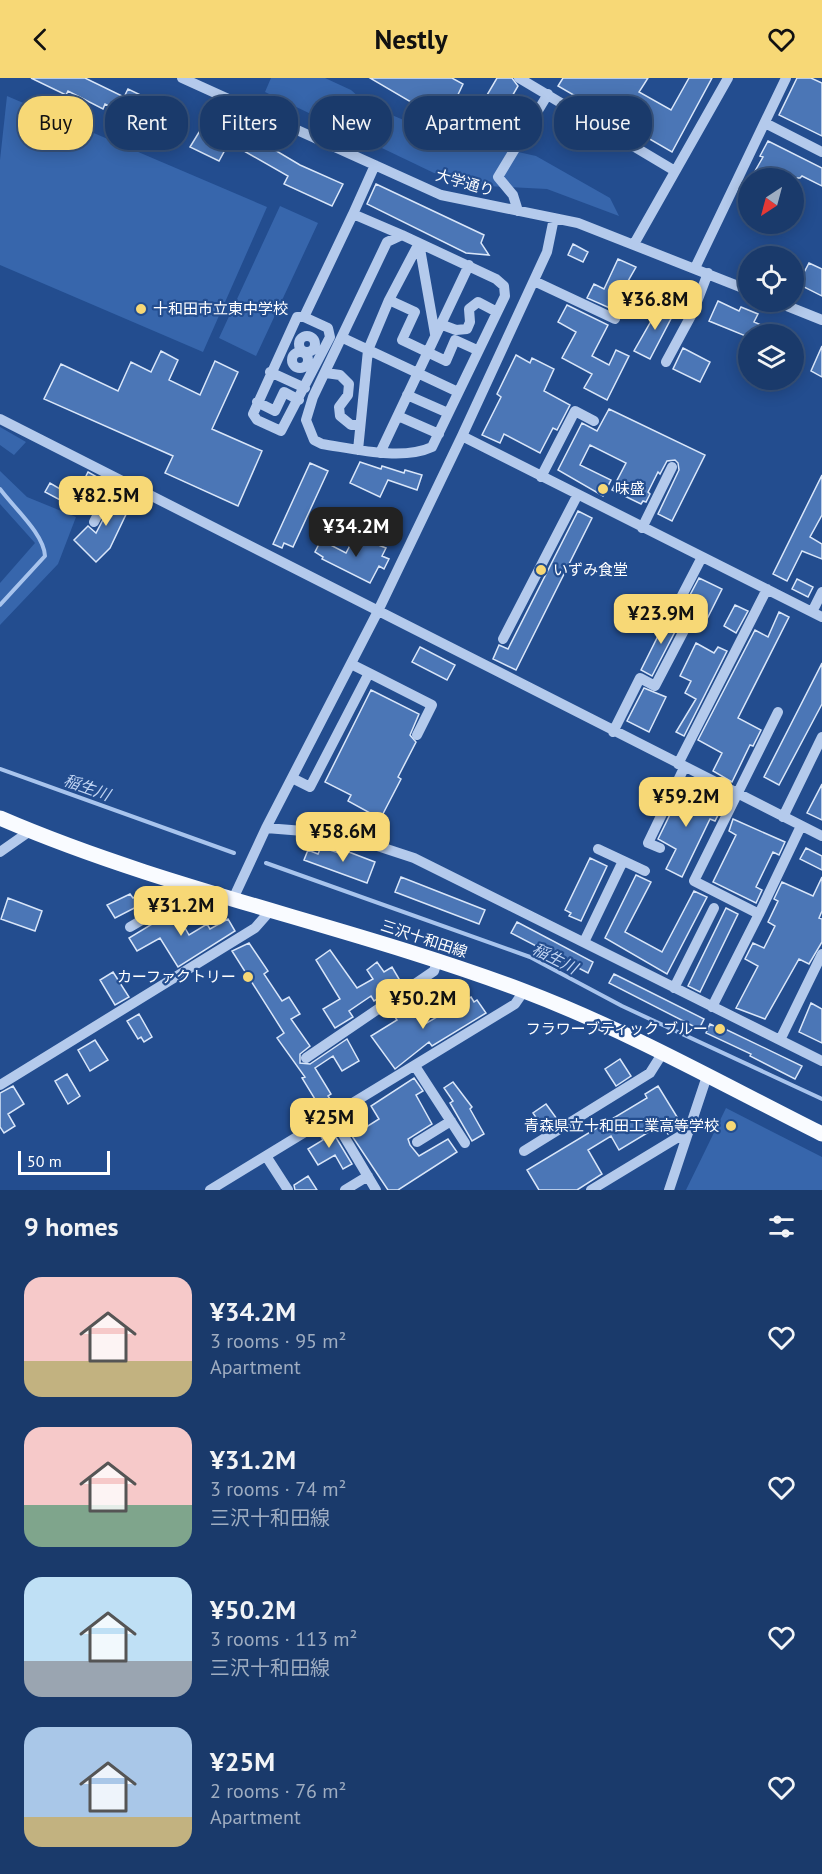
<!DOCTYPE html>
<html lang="en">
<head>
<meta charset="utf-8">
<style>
	:root { --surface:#1a3a6b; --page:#274573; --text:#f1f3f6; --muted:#9fadc1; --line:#38547e; --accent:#f7d876 }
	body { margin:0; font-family:"PT Sans","Noto Sans JP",sans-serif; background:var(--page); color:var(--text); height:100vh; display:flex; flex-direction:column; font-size:22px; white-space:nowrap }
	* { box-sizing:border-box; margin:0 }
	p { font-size:20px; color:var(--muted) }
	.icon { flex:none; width:33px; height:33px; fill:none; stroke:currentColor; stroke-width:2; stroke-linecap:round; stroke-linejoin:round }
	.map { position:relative; height:1112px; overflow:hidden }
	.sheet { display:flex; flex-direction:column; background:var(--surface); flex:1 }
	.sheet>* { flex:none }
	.hud { position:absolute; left:18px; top:18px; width:786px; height:54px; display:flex; gap:12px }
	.needle { width:39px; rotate:216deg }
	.buttons { position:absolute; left:738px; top:90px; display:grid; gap:12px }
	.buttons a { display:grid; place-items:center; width:66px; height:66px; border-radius:50%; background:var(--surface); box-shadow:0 3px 15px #0003,0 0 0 2px var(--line); font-size:30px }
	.scale { position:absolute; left:18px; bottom:15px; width:92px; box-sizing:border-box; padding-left:6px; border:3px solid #fff; border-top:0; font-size:16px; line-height:21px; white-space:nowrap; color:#fff; -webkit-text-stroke:4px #234d8f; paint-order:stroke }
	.price { position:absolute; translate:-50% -51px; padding:0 14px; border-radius:12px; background:var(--accent); color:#111; font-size:20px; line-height:39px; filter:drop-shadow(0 2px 3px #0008) }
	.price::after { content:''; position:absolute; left:50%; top:36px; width:18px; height:14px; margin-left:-9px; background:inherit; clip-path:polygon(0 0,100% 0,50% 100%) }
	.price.on { background:#222; color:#fff }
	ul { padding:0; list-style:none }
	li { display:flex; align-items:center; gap:18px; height:150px; padding:0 24px }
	li span { display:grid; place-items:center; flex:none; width:168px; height:120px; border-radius:18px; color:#555 }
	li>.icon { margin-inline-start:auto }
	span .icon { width:72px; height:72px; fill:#fffc; stroke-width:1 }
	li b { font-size:26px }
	h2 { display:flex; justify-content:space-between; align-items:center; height:72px; padding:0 24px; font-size:26px }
	.pill { padding:0 21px; border-radius:24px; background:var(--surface); box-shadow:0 3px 15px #0003,0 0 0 2px var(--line); font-size:21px; line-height:54px }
	.pill.on { background:var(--accent); color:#111 }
	header { display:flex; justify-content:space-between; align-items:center; height:78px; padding:0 24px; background:var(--accent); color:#111; font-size:27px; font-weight:600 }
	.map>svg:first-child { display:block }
</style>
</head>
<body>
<header><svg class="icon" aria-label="back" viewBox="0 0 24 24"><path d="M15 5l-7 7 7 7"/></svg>Nestly<svg class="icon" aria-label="heart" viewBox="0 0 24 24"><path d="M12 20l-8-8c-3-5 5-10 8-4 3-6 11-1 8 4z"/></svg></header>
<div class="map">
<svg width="822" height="1112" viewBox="0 0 822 1112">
	<rect width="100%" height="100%" fill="#234d8f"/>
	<path fill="#3766ac" d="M271,0H325L351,12L368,27L437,56L536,78L610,120L619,138L547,111L487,108L434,95L265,14Z
		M7,18L267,129L203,274L0,187V82Z
		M280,128L318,145L256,278L219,260Z
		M0,349L26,364L14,377L0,367Z
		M0,393L27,419L76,439L58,486L0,547V505L35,465L0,426Z
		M726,1030L822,1079V1112H686Z"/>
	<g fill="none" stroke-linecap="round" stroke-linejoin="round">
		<path stroke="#a8c4ed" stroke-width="4" d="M0,411C14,430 44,456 45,478L0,527
			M0,691L234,775
			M266,785L530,879L622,928L822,1021"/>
	</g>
	<path fill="#4b76b6" stroke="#d9e6f9" stroke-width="1.5" d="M31,0H85L124,19L128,11L147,20L136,41L105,26L103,31L68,13L66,17Z
		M370,0H452L463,6L445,44Z
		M497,0H512L518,8L507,27L513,30L502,49L496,45L487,62L467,51Z
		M563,0H648L639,14L671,32L689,0H712L672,74L558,8Z
		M797,0H811L822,5V58L779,37Z
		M204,46L222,56L217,66L226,70L219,83L190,69Z
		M246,55L300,87L343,106L332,128L284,106L288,98L237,69Z
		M768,63L822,90V108L802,98L800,100H751L763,79L760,78Z
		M376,106L484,157L481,165L489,177L466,175L367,126Z
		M573,166L588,174L583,184L568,177Z
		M618,181L636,189L612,231L587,220L594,206L604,211Z
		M809,185L822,191V218L798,206Z
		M676,211L688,216L683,229L670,224Z
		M718,223L739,233L741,229L758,236L754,244L781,256H748V259L709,243Z
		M662,224L676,231L650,281L634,273Z
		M567,227L608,247L592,278L609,287L616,272L629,278L607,322L584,310L592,296L562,280L576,254L558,244Z
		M822,268V299L811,293Z
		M683,270L710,284L700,304L673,291Z
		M161,273L178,282L169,302L200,317L215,283L238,294L212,351L262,373L238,428L165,395L173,378L44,321L61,286L118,313L131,284L151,294Z
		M516,277L530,285L532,280L554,291L544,313L570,327L557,352L553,350L540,375L504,356L500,365L482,357L501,319L497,316Z
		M609,331L705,377L672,443L658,436L679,392L678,385L675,382L667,383L660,396L658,394L648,414L650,416L646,424L643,423L641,426L612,412L626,385L590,367L580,387L611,402L603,418L558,392L582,345L597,353Z
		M360,384L381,391L382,388L404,395L405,392L422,397L417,412L388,402L380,419L350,405Z
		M310,385L328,393L293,469L284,465L282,470L273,466Z
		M88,394L97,399L79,432L45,414L50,405L60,411L64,404L69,406L71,402L81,408Z
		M822,397V437L810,459L822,466V481L802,473L787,503L773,496Z
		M119,411L137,421L132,429L130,428L110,470L96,484L74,462L88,448L96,455Z
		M578,433L592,440L516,592L493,581L499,567L508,571Z
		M355,458L386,470L382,478L389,481L384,491L379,488L370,505L322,481L323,479L315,474L321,462L346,475Z
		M699,500L722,511L706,543L698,539L693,532L698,521L690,517Z
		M797,501L813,509L808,519L792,511Z
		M735,527L748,533L736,555L724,548Z
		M779,534L789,539L738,640L761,652L753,668L750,667L732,704L713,693L722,675L698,662L755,552L768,559Z
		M669,536L681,542L652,598L641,592Z
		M696,565L714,575L718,569L727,573L684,658L676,654L696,621L685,615L691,603L680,598Z
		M420,569L455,587L447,602L412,584Z
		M822,585V626L779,707L764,699Z
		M644,610L666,619L649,654L627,643Z
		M371,612L419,636L410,657L416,664L398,699L401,701L373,755L365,750L372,736L348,723L351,717L325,704Z
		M685,706L698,713L695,718L712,726L710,731L719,735L715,743L710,741L682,799L666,791L676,771L658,761Z
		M822,706V742L807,735Z
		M733,741L785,764L779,777L773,774L756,809L762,812L756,825L713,804L736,757L729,753Z
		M321,769L339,775L341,771L375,784L367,805L304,782L308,772L318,776Z
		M806,770L822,778V792L800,781Z
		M590,780L607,788L581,843L569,838L571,835L565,832Z
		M636,797L651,804L625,854L662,874L694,813L707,819L667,896L605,860Z
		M401,799L485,832L479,846L395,814Z
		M822,799V833L819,840L822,841V864L809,886L799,881L765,941L736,930L758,888L745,881L753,865L764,870L775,848L768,844L778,823L774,821L782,804L813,818Z
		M146,813L153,825L144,830L142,826L115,840L107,827L130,816L133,820Z
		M8,820L42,833L35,853L1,841Z
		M726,830L738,836L700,914L688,908Z
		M175,832L189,857L207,846L210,851L228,841L235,853L178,889L160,860L137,873L129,860Z
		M517,844L593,884L588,895L511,855Z
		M249,865L268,893L264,896L282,923L289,919L300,936L291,941L310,968L300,976V985L310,986L347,961L359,983L342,993L333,978L315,990L331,1016L328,1018L332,1024L321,1031L302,1000L305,999L277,960L284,955L232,873Z
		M330,872L357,910L373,901L367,892L377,884L384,894L392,889L402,906L374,923L371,918L349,933L353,939L335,950L323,931L340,921L316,882Z
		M113,894L129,919L115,927L100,902Z
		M614,896L704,941L699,951L609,905Z
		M471,919L474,924L477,922L486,935L432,968L429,964L395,991L371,958L397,942L393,936L411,924L425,946Z
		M811,925L822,931V965L799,954Z
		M139,936L152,959L144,964L141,959L138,961L127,943Z
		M710,946L722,952L723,950L802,988L795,1001L750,978L751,976L706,955Z
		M95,962L108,982L90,993L78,972Z
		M620,981L631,998L616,1008L605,991Z
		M67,996L80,1018L68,1026L55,1003Z
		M414,1000L423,1013L416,1017L432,1046L408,1061L410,1067L419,1078L448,1061L457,1074L398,1112H388L352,1058L379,1041L371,1028Z
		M453,1004L472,1029L470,1031L484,1056L472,1063L450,1025L453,1023L444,1010Z
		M13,1008L24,1026L8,1036L15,1048L4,1055L0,1049V1015Z
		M658,1008L682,1047L668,1056L662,1046L619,1072L611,1058L588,1072L602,1096L577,1112H539L527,1092L647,1020L645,1016Z
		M546,1026L557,1041L543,1050L533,1035Z
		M329,1048L352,1086L343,1091L335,1077L318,1087L308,1071L323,1062L319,1055Z
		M308,1098L317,1112H295L294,1107Z"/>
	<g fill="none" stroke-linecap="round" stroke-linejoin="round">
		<path stroke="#b4caec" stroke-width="10" d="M182,0L441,117L578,145L748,212
			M519,0L675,93
			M765,45L822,74
			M518,133L513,117L498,99L548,16
			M353,136L375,87
			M402,157L496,201L504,208L505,218L432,369C402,383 355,371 322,366L314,362L306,342L313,319L387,164Z
			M634,166L728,0
			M695,190L786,0
			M534,203L615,241
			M389,222L415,234L402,262L446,283L455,262L477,272
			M777,224L822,242
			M297,239H304L328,250L330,259L281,353L257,342L253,336Z
			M304,239L353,136L402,157
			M440,246L456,252L467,251L470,244L469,231L478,224L497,234
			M299 266a8 8 0 1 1 16 0a8 8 0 1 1-16 0Z
			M343,260L458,314
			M292 282a8 8 0 1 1 16 0a8 8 0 1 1-16 0Z
			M666,284L693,234L708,195
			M270,294L305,310
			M326,295L340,297L349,306L348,317L339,329L340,338L351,347H360
			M407,317L448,335
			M257,324L275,333L284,314L299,322
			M398,338L439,356
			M0,341L822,758
			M462,358L822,539
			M358,372L368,272L389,222L419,165L435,256
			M380,375L469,187
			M541,399L575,333L594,343
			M94,444L116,401
			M642,450L672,389
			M812,534L822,514
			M503,561L577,418
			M369,595L432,627L417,657
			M778,634L694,803L759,836L801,748
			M613,654L640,600L655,608L691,539L675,531L702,479
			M678,686L767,511
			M292,700L310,709L369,595L351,586
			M783,739L822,659
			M266,750L341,756L414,780L822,983
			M660,770L648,765L684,690
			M598,771L645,793
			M0,774L30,753
			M233,821L266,750L377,535L462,358L547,174L554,140
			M130,849L171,825L177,802
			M584,864L623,783
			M674,910L714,830
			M712,929L759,836
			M780,962L822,876
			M306,980L434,893L437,883
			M415,988L465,1065
			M0,1007L255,850L270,833
			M332,1038L376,1112
			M417,1064L451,1043
			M524,1073L650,995L662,976
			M266,1078L288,1112
			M210,1112L515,926L524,913
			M345,1112L368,1098
			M591,1112L690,1052
			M669,1112L707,998"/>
		<path stroke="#f9fbff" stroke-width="15" d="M0,740C169,813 352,848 524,913C627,952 724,1007 822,1056"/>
	</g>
	<g fill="#f7d876" stroke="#234d8f" stroke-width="2">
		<circle cx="141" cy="231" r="6"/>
		<circle cx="603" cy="411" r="6"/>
		<circle cx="541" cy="492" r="6"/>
		<circle cx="248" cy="899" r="6"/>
		<circle cx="720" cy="951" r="6"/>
		<circle cx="731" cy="1048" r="6"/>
	</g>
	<g text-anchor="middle" stroke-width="4.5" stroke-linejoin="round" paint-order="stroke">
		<g font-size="15" fill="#fff" stroke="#234d8f">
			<text transform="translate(465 105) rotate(16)" y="5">大学通り</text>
			<text transform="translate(424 861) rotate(18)" y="5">三沢十和田線</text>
		</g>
		<g font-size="15" fill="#fff" stroke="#234d8f" text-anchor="start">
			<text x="153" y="236">十和田市立東中学校</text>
			<text x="615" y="416">味盛</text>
			<text x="553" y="497">いずみ食堂</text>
			<text x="236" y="904" text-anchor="end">カーファクトリー</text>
			<text x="708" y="956" text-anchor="end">フラワーブティック ブルー</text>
			<text x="719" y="1053" text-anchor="end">青森県立十和田工業高等学校</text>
		</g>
		<g font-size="16" font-style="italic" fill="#c0d4f3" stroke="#234d8f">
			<text transform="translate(87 709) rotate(20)" y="6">稲生川</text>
			<text transform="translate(555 880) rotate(27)" y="6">稲生川</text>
		</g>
	</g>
</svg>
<div class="buttons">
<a><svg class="needle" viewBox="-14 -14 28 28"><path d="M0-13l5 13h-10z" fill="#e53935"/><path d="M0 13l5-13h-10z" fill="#9fadc1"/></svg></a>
<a><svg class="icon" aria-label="locate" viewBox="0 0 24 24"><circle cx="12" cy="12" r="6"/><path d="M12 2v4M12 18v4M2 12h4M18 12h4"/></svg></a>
<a><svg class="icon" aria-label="layers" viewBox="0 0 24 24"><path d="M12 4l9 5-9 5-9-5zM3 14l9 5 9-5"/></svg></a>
</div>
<div class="scale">50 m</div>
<b class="price" style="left:655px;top:253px">¥36.8M</b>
<b class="price" style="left:106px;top:449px">¥82.5M</b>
<b class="price on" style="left:356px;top:480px">¥34.2M</b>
<b class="price" style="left:661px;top:567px">¥23.9M</b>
<b class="price" style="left:686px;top:750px">¥59.2M</b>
<b class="price" style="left:343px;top:785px">¥58.6M</b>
<b class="price" style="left:181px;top:859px">¥31.2M</b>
<b class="price" style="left:423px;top:952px">¥50.2M</b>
<b class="price" style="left:329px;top:1071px">¥25M</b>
<div class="hud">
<a class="pill on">Buy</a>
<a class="pill">Rent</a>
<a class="pill">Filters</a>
<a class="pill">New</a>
<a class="pill">Apartment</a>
<a class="pill">House</a>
</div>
</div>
<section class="sheet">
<h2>9 homes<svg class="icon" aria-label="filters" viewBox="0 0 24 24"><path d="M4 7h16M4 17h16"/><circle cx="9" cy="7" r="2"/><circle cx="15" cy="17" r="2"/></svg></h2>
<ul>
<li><span style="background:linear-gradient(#f6c9c9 70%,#c2b280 0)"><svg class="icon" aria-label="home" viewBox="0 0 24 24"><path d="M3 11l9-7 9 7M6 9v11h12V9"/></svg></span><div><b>¥34.2M</b><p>3 rooms · 95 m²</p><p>Apartment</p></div><svg class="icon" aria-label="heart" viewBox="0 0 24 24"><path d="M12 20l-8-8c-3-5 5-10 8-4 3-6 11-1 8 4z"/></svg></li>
<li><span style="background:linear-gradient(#f6c9c9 65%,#7fa58c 0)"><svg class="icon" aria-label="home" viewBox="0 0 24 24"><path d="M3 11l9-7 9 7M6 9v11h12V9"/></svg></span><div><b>¥31.2M</b><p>3 rooms · 74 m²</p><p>三沢十和田線</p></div><svg class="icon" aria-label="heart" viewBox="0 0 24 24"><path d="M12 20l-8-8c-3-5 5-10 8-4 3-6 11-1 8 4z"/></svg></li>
<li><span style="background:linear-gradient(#bfe0f5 70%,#9aa5b1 0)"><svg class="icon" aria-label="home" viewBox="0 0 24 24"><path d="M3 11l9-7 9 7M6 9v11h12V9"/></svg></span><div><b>¥50.2M</b><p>3 rooms · 113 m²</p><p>三沢十和田線</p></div><svg class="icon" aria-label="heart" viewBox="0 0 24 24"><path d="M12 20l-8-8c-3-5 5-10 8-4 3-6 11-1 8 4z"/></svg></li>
<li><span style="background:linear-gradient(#a9c7e8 75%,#c2b280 0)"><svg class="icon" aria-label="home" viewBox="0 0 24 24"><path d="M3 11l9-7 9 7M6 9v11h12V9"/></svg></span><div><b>¥25M</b><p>2 rooms · 76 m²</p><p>Apartment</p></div><svg class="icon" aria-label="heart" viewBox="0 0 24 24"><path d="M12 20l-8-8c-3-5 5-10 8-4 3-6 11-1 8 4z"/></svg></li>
</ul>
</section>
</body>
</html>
